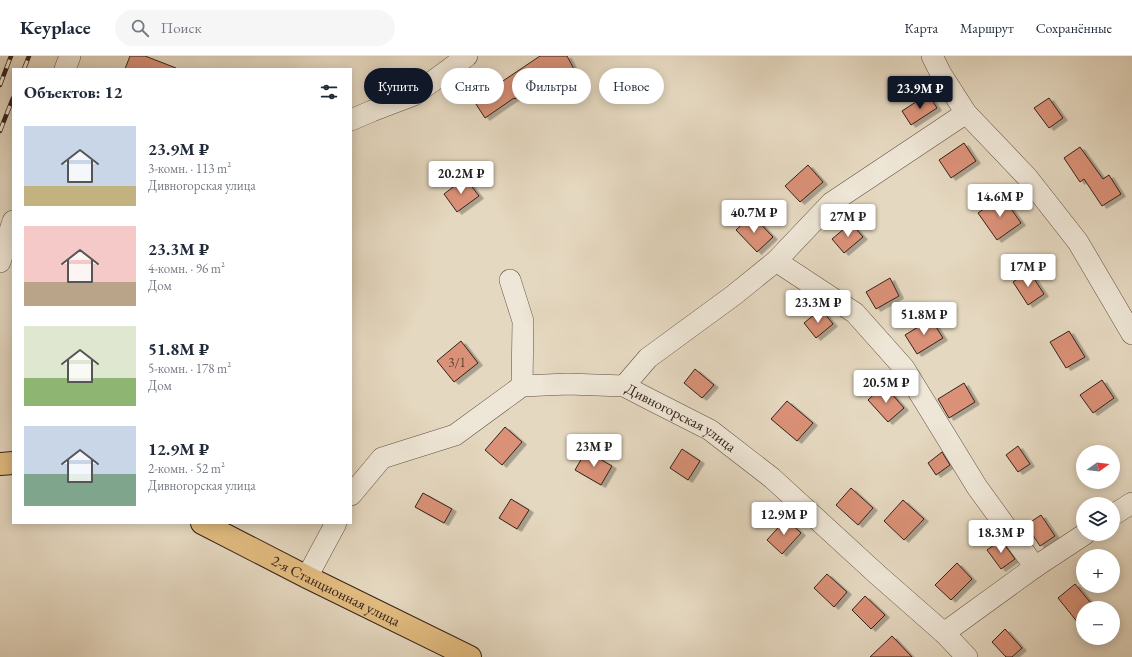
<!DOCTYPE html>
<html lang="ru">
<head>
<meta charset="utf-8">
<style>
	:root { --surface:#fff; --page:#f6f6f7; --text:#1f2937; --muted:#747a83; --line:#e0e1e3; --accent:#111827 }
	body { margin:0; font-family:"EB Garamond",serif; background:var(--page); color:var(--text); height:100vh; display:flex; flex-direction:column; font-size:15px; white-space:nowrap }
	* { box-sizing:border-box; margin:0 }
	p { font-size:13px; color:var(--muted) }
	.icon { flex:none; width:22px; height:22px; fill:none; stroke:currentColor; stroke-width:2; stroke-linecap:round; stroke-linejoin:round }
	.map { position:relative; flex:1; overflow:hidden }
	.side { position:absolute; left:12px; top:12px; width:340px; height:456px; display:flex; flex-direction:column; background:var(--surface); border-radius:0px; box-shadow:0 2px 10px #0003 }
	.side>* { flex:none }
	.top-card { position:absolute; left:364px; top:12px; width:380px; height:36px; display:flex; gap:8px }
	.needle { width:26px; rotate:75deg }
	.fabs { position:absolute; left:1076px; top:389px; display:grid; gap:8px }
	.fabs a { display:grid; place-items:center; width:44px; height:44px; border-radius:50%; background:var(--surface); box-shadow:0 2px 10px #0003; font-size:20px }
	.price { position:absolute; translate:-50% -34px; padding:0 9px; border-radius:4px; background:#fff; color:#222; font-size:13px; line-height:26px; filter:drop-shadow(0 1px 2px #0008) }
	.price::after { content:''; position:absolute; left:50%; top:24px; width:12px; height:9px; margin-left:-6px; background:inherit; clip-path:polygon(0 0,100% 0,50% 100%) }
	.price.selected { background:var(--accent); color:#fff }
	ul { padding:0; list-style:none }
	li { display:flex; align-items:center; gap:12px; height:100px; padding:0 12px }
	li span { display:grid; place-items:center; flex:none; width:112px; height:80px; border-radius:0px; color:#555 }
	li>.icon { margin-inline-start:auto }
	span .icon { width:48px; height:48px; fill:#fffc; stroke-width:1 }
	li b { font-size:17px }
	h2 { display:flex; justify-content:space-between; align-items:center; height:48px; padding:0 12px; font-size:17px }
	.tag { padding:0 14px; border-radius:18px; background:var(--surface); box-shadow:0 2px 10px #0003; font-size:14px; line-height:36px }
	.tag.selected { background:var(--accent); color:#fff }
	header { display:flex; align-items:center; gap:24px; box-sizing:border-box; height:56px; padding:0 20px; background:var(--surface); border-bottom:1px solid var(--line) }
	header strong { font-size:19px }
	nav { display:flex; gap:22px; margin-inline-start:auto; font-size:14px }
	.search { width:280px; height:36px; background:var(--page); display:flex; align-items:center; gap:10px; box-sizing:border-box; padding:0 14px; border-radius:22px; color:var(--muted); font-size:15px }
	.map>svg:first-child { display:block }
</style>
</head>
<body>
<header>
<strong>Keyplace</strong>
<div class="search"><svg class="icon" aria-label="search" viewBox="0 0 24 24"><circle cx="10" cy="10" r="6"/><path d="M15 15l6 6"/></svg>Поиск</div>
<nav><a>Карта</a><a>Маршрут</a><a>Сохранённые</a></nav>
</header>
<div class="map">
<svg width="1132" height="601" viewBox="0 0 1132 601">
	<defs>
		<filter id="shadow"><feDropShadow dx="4.5" dy="2.5" stdDeviation="0" flood-color="#0004"/></filter>
	</defs>
	<rect width="100%" height="100%" fill="#e5d8c0"/>
	<filter id="stains"><feTurbulence type="fractalNoise" baseFrequency=".005" numOctaves="4"/><feColorMatrix values="0 0 0 0 .2 0 0 0 0 .09 0 0 0 0 .02 0 0 0 .5 -.17"/></filter>
	<radialGradient id="worn" r=".72"><stop offset=".6" stop-color="#630" stop-opacity="0"/><stop offset="1" stop-color="#630" stop-opacity=".3"/></radialGradient>
	<path fill="#da9177" stroke="#342218" filter="url(#shadow)" d="M130,0H145L176,12V13H125Z
		M540,0H567L576,17L556,26L552,18L515,43L514,42L485,62L472,42L486,32L488,35Z
		M928,38L937,52L911,69L902,55Z
		M1049,42L1063,62L1049,72L1034,52Z
		M964,87L976,105L951,122L939,104Z
		M1080,91L1103,123L1109,119L1121,138L1102,150L1084,123L1080,126L1064,102Z
		M808,109L823,126L800,146L785,130Z
		M465,122L479,140L457,156L444,138Z
		M1002,140L1021,167L997,184L978,157Z
		M752,159L773,181L757,196L736,174Z
		M851,167L863,181L844,197L832,183Z
		M1029,215L1044,238L1028,249L1013,226Z
		M890,222L899,240L876,253L866,236Z
		M821,253L833,268L816,282L804,267Z
		M931,263L943,282L917,298L905,279Z
		M1069,275L1085,301L1066,312L1050,286Z
		M461,285L478,307L454,326L437,305Z
		M695,313L714,329L702,342L684,327Z
		M1102,324L1114,342L1093,357L1080,339Z
		M964,327L975,346L949,362L938,343Z
		M884,329L904,352L888,366L868,344Z
		M787,345L813,367L797,385L771,363Z
		M505,371L522,386L502,409L485,394Z
		M1018,390L1030,408L1018,416L1006,399Z
		M682,393L700,405L688,424L670,412Z
		M586,395L612,410L601,429L575,414Z
		M942,396L950,409L936,419L928,407Z
		M851,432L873,452L858,469L836,449Z
		M423,437L452,453L444,467L415,451Z
		M511,443L529,454L517,473L499,462Z
		M903,444L924,463L904,484L884,465Z
		M1041,459L1055,480L1040,490L1026,469Z
		M786,463L801,477L782,498L767,484Z
		M1001,484L1015,503L1001,513L987,494Z
		M957,507L972,523L951,544L935,529Z
		M827,518L847,536L834,551L814,532Z
		M1075,528L1095,552H1083V573L1058,542Z
		M865,540L885,559L871,573L852,554Z
		M1005,573L1022,592L1012,601H1006L992,586Z
		M892,580L912,601H870Z"/>
	<g fill="none" stroke-linecap="round" stroke-linejoin="round">
		<defs>
			<g id="minor">
				<path d="M932,0L941,18L966,57L1027,121L1078,186L1132,278"/>
				<path d="M65,13L70,0"/>
				<path d="M351,64L372,55L414,39L467,0"/>
				<path d="M776,205L855,257L904,312L977,431L1035,511"/>
				<path d="M0,206L13,165"/>
				<path d="M510,224L523,265L522,330"/>
				<path d="M624,330L648,302L734,239L776,205L831,147L966,57"/>
				<path id="s1" d="M351,439L382,402L455,379L522,330L568,328L624,330L651,344L710,374L772,422L879,520L944,577L967,601"/>
				<path d="M1113,459L1132,447"/>
				<path d="M307,521L336,467"/>
				<path d="M944,577L1035,511L1085,478"/>
			</g>
			<g id="major">
				<path d="M0,408L13,407"/>
				<path id="s2" d="M202,467L307,521L470,601"/>
			</g>
		</defs>
		<use href="#minor" stroke="#605042" stroke-width="22"/>
		<use href="#major" stroke="#342218" stroke-width="24"/>
		<use href="#minor" stroke="#eee6d6" stroke-width="21"/>
		<use href="#major" stroke="#e2bc80" stroke-width="22"/>
		<defs>
			<path id="rail" d="M24,13L29,0
				M0,29L11,0
				M0,75L13,42"/>
		</defs>
		<use href="#rail" stroke="#342218" stroke-width="4.5"/>
		<use href="#rail" stroke="#eee6d6" stroke-width="3" stroke-dasharray="9" stroke-linecap="butt"/>
	</g>
	<g text-anchor="middle" stroke-width="3" stroke-linejoin="round" paint-order="stroke">
		<g font-size="13" fill="#5e3e30">
			<text x="457" y="311">3/1</text>
		</g>
		<g font-size="15" fill="#342218" stroke="#eee6d6">
			<text dy="5" stroke="none"><textPath href="#s1" startOffset="375">Дивногорская улица</textPath></text>
			<text dy="5" stroke="none"><textPath href="#s2" startOffset="150">2-я Станционная улица</textPath></text>
		</g>
	</g>
	<rect width="100%" height="100%" filter="url(#stains)"/>
	<rect width="100%" height="100%" fill="url(#worn)"/>
</svg>
<div class="fabs">
<a><svg class="needle" viewBox="-14 -14 28 28"><path d="M0-13l5 13h-10z" fill="#e53935"/><path d="M0 13l5-13h-10z" fill="#747a83"/></svg></a>
<a><svg class="icon" aria-label="layers" viewBox="0 0 24 24"><path d="M12 4l9 5-9 5-9-5zM3 14l9 5 9-5"/></svg></a>
<a>+</a>
<a>−</a>
</div>
<b class="price selected" style="left:920px;top:54px">23.9M ₽</b>
<b class="price" style="left:461px;top:139px">20.2M ₽</b>
<b class="price" style="left:1000px;top:162px">14.6M ₽</b>
<b class="price" style="left:754px;top:178px">40.7M ₽</b>
<b class="price" style="left:848px;top:182px">27M ₽</b>
<b class="price" style="left:1028px;top:232px">17M ₽</b>
<b class="price" style="left:818px;top:268px">23.3M ₽</b>
<b class="price" style="left:924px;top:280px">51.8M ₽</b>
<b class="price" style="left:886px;top:348px">20.5M ₽</b>
<b class="price" style="left:594px;top:412px">23M ₽</b>
<b class="price" style="left:784px;top:480px">12.9M ₽</b>
<b class="price" style="left:1001px;top:498px">18.3M ₽</b>
<div class="top-card">
<a class="tag selected">Купить</a>
<a class="tag">Снять</a>
<a class="tag">Фильтры</a>
<a class="tag">Новое</a>
</div>
<section class="side">
<h2>Объектов: 12<svg class="icon" aria-label="filters" viewBox="0 0 24 24"><path d="M4 7h16M4 17h16"/><circle cx="9" cy="7" r="2"/><circle cx="15" cy="17" r="2"/></svg></h2>
<ul>
<li><span style="background:linear-gradient(#c9d6e8 75%,#c2b280 0)"><svg class="icon" aria-label="home" viewBox="0 0 24 24"><path d="M3 11l9-7 9 7M6 9v11h12V9"/></svg></span><div><b>23.9M ₽</b><p>3-комн. · 113 m²</p><p>Дивногорская улица</p></div></li>
<li><span style="background:linear-gradient(#f6c9c9 70%,#b9a48a 0)"><svg class="icon" aria-label="home" viewBox="0 0 24 24"><path d="M3 11l9-7 9 7M6 9v11h12V9"/></svg></span><div><b>23.3M ₽</b><p>4-комн. · 96 m²</p><p>Дом</p></div></li>
<li><span style="background:linear-gradient(#dfe7d0 65%,#8fb573 0)"><svg class="icon" aria-label="home" viewBox="0 0 24 24"><path d="M3 11l9-7 9 7M6 9v11h12V9"/></svg></span><div><b>51.8M ₽</b><p>5-комн. · 178 m²</p><p>Дом</p></div></li>
<li><span style="background:linear-gradient(#c9d6e8 60%,#7fa58c 0)"><svg class="icon" aria-label="home" viewBox="0 0 24 24"><path d="M3 11l9-7 9 7M6 9v11h12V9"/></svg></span><div><b>12.9M ₽</b><p>2-комн. · 52 m²</p><p>Дивногорская улица</p></div></li>
</ul>
</section>
</div>
</body>
</html>
